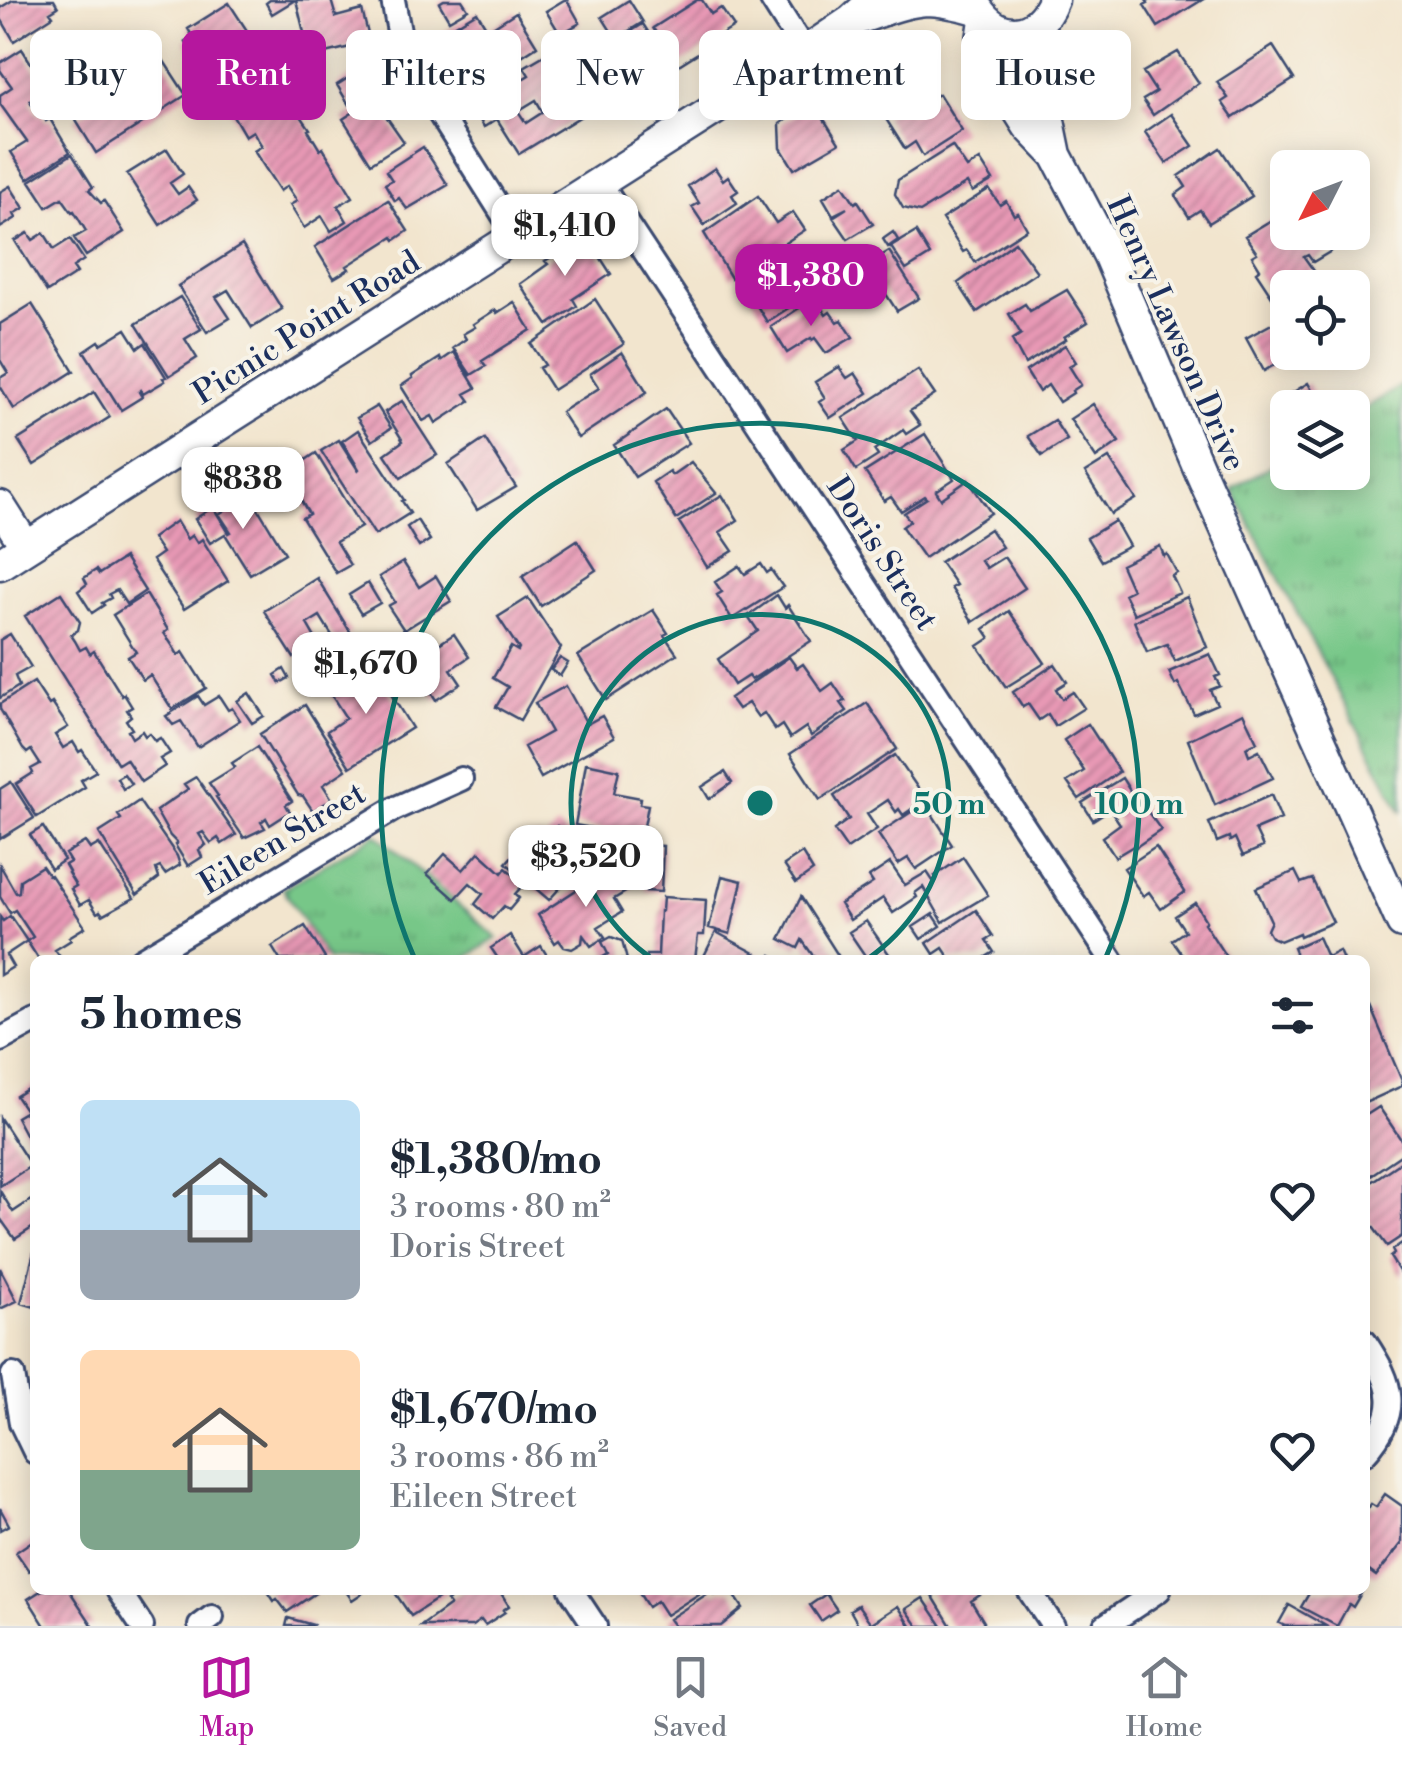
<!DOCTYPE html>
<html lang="en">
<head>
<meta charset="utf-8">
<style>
	:root { --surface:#fff; --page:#f2f2f3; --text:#1f2937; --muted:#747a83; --line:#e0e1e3; --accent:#b5179e }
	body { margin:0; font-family:"Libre Bodoni",serif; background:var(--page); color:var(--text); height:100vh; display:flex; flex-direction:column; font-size:38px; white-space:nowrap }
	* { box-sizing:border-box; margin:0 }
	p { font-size:32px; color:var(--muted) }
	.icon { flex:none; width:55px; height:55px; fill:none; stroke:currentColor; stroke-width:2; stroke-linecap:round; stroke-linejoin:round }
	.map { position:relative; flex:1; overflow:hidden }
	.side { position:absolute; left:30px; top:955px; width:1340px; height:640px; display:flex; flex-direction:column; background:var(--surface); border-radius:15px; box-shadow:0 5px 25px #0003 }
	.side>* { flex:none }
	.guide { position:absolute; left:30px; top:30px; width:1342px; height:90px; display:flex; gap:20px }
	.needle { width:65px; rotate:228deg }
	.tools { position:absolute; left:1270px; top:150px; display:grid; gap:20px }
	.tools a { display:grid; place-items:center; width:100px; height:100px; border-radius:15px; background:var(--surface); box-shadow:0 5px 25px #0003; font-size:50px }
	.price { position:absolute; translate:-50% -85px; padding:0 22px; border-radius:20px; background:#fff; color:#222; font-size:32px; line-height:65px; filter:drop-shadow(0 2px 5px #0008) }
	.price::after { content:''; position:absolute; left:50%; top:60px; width:30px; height:22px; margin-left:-15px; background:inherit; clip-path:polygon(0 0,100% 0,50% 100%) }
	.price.on { background:var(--accent); color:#fff }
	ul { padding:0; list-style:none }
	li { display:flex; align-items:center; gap:30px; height:250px; padding:0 50px }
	li span { display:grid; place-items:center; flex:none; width:280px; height:200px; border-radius:15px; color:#555 }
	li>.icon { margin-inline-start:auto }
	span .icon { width:120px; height:120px; fill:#fffc; stroke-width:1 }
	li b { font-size:42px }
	h2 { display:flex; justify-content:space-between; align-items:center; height:120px; padding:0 50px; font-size:42px }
	.pill { padding:0 35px; border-radius:15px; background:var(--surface); box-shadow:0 5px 25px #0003; font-size:35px; line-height:90px }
	.pill.on { background:var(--accent); color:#fff }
	.dock { display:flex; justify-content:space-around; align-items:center; height:140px; border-top:2px solid var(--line); background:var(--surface); font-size:28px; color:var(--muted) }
	.dock a { display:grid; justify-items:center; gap:5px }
	.dock .on { color:var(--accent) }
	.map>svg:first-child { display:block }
</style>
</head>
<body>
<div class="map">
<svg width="1402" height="1626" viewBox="0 0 1402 1626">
	<defs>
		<pattern id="park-tufts" width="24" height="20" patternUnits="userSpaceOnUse" patternTransform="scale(2.5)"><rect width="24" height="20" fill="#77c788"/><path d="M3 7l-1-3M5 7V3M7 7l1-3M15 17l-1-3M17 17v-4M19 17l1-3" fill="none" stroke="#61a272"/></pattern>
		<pattern id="building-hatch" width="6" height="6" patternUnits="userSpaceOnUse" patternTransform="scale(2.5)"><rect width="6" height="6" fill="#e899b5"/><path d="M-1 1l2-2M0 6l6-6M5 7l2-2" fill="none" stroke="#bb7d96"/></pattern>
	</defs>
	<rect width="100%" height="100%" fill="#f7f3e8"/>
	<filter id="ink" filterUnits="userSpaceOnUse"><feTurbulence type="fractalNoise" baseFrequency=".01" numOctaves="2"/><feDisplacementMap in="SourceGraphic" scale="20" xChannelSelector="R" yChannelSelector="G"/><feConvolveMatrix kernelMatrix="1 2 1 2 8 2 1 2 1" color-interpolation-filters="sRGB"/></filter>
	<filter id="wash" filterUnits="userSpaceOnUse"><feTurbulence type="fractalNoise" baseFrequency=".0048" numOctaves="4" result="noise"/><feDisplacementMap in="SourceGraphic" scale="40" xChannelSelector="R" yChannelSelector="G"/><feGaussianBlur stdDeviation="2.25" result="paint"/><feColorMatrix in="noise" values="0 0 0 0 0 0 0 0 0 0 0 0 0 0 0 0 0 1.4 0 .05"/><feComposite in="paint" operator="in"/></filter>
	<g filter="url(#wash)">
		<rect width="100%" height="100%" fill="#f2e5ce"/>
		<path fill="url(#park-tufts)" stroke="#497b73" stroke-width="2.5" d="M1402,385V813L1232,489L1287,456L1288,472H1352L1353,416Z
			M376,834L497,938L463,960H328L283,889Z"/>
		<g id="blocks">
			<path fill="url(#building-hatch)" fill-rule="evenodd" d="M13,0H54L58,7L50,12L53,16L14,41L0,17V8Z
				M270,0H295L272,14L266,3Z
				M296,0H331L336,17L362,10L370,42L310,57Z
				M444,0H462L468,9L449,20L439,3Z
				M564,0H567L580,23L560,34L546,11Z
				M629,0L643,22L616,39L602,17Z
				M697,0H702L711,14L721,8L734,27L723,34L725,36L677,66L653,28Z
				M1146,0H1202L1158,27L1144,5L1148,3Z
				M229,3L276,75L274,77L310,129L308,130L320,150L323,148L353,197L338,206L347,221L331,231L322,216L304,228L290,205L297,201L287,186L280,191L254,151L262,146L257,138L253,131L245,136L221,95L227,91L222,83L218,77L211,81L185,41L193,37L188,29Z
				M477,12L488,30L516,12L537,46L484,80L470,57L467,59L461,49L448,57L436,37Z
				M643,24L671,68L655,79L656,81L646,88L644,85L622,100L593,55Z
				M902,40L929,83L910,95L908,92L877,114L870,103L855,112L845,96L860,86L851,73Z
				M1273,46L1294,79L1233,118L1222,102L1228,98L1217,82Z
				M22,49L48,90L30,101L38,114L41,112L46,121L50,119L70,152L28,179L11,152L27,142L0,104V95L12,87L0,70V63Z
				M158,52L186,95L96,153L75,119L101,103L95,92L121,75L130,88L144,79L136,67Z
				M1178,52L1199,83L1153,115L1143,100L1156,92L1143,72Z
				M548,53L586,113L519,154L497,119L484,127L469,102L505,80L509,87L529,75L524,67ZM536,100L543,112L526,123L518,111Z
				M359,71L372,91L349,105L337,85Z
				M939,94L962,131L923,156L915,142L905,149L884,116L903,104L909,114Z
				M374,99L404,142L371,163L343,119Z
				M815,105L839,143L794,169L781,148L780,124L800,110L802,114Z
				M1171,114L1193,146L1166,163L1145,132Z
				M952,146L967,168L980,160L993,180L972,192L967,183L920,212L903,208L895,194L898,180Z
				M423,147L448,185L407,209L399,198L395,201L385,184L392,180L386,171Z
				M1220,148L1252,196L1209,223L1200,210L1189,217L1175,195L1186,187L1179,176Z
				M167,149L183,174L170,183L178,194L188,187L197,200L160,225L127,174Z
				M72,154L93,187L89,190L101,203L104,201L124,232L86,256L74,238L86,231L74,211L72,212L62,198L47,207L30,181Z
				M715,168L723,180L728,176L738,191L732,195L737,203L704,225L692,207L699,203L688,186Z
				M843,185L855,203L858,201L873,224L848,239L833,217L847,208L833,215L823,198Z
				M10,186L24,208L14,214L16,218L0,228V192Z
				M989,189L1000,205L1006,201L1014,215L1018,213L1027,229L975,262L967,250L963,252L942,219Z
				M758,196L776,223L793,212L805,230L731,278L704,233Z
				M388,200L408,231L395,240L393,237L347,266L349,269L334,278L315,247Z
				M1288,210V232H1352V227L1358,235L1313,262L1308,255L1304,257L1314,271L1273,298L1256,272L1260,269L1252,256L1257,253L1245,236Z
				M893,232L898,240L888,247L883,239Z
				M916,232L930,255L906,270L891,247Z
				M28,233L33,240L44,233L54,249L70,239L84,260L73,267L77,273L47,292L15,241Z
				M586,235L611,274L573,299L577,306L548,325L520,284L548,264L545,261Z
				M1015,242L1037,272L977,312L958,283Z
				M242,245L282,309L252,328L228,290L216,297L230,318L207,332L178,286Z
				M889,251L919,298L897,311L884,291L881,293L875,283L871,286L861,269Z
				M790,257L813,292L767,322L746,288Z
				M1067,290L1088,322L1064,337L1066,339L1025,364L1012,340L1021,334L1009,314L1025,304L1030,311Z
				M180,297L201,329L185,339L197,358L169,376L136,324Z
				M595,299L624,344L553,390L539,368L545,365L531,344Z
				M811,300L818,309L821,307L826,315L830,312L837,322L842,320L853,337L826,353L815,338L812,340L811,338L787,353L771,327Z
				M514,302L531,330L482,361L486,366L471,375L453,348L466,339L463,334L475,327L473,324L495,310L497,313Z
				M32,304L74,371L14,409L0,386V378L8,373L0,360V324Z
				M1288,309V352H1296L1264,371L1246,338L1277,321L1275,317Z
				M126,329L138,348L145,343L166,377L163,378L165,381L143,394L141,390L139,392L142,397L121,410L84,351L99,341L101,344Z
				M1065,345L1076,362L1069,366L1081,385L1072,391L1073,393L1059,402L1048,385L1039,392L1026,371Z
				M454,352L476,388L465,394L470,401L436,423L432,416L423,421L401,386L413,378L412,376L440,358L441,361Z
				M622,352L647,392L578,438L561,412L599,388L590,374Z
				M839,367L847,378L855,373L868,393L830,418L819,402L825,398L815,382Z
				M918,370L935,395L910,411L920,425L906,434L903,430L874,450L878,456L856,470L844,450L858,441L843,418Z
				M1308,383L1322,408H1285L1281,400Z
				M94,392L110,417L34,465L18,440Z
				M402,401L437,455L401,478L385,454L403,441L385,412Z
				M1093,404L1119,442L1096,458L1070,419Z
				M377,406L391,428L372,441L357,418Z
				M666,409L689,443L635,477L614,445Z
				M1054,420L1067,440L1042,456L1028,436Z
				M358,430L404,500L402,501L410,513L375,535L321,451L339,440L358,470L359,469L342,441Z
				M925,434L954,479L936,491L941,499L968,480L991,513L924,558L902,527L910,521L904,513L927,498L925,496L901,511L891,497L884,501L865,472Z
				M485,439L516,487L477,510L448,464Z
				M316,453L361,527L336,542L350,565L336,573L302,518L309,514L289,480L304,471L300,464Z
				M1109,458L1136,499L1111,514L1085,473Z
				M691,462L716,493L676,519L653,482L669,471L672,475Z
				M248,492L285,553L250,574L225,534L210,543L195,519L213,507L229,533L231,532L219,514L228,508L226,505Z
				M722,495L738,520L720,532L733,551L707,567L679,522Z
				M417,520L430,540L419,547L407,527Z
				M176,521L187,539L192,535L197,543L202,539L228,581L184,609L152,560L162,553L152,538Z
				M1115,521L1129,546L1101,561L1087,538Z
				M990,529L1002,547L980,560L986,568L1004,557L1025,588L973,622L951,588L956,585L940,562Z
				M577,540L596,570L541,606L522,576Z
				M1160,546L1164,556L1167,554L1177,573L1172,576L1180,593L1134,614L1124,594L1132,590L1121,565Z
				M124,558L145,591L126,604L117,590L109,594L111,598L102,603L104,605L92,613L78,591L87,584L84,578L96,570L99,574Z
				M403,562L419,587L436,576L451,601L404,630L388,606L395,602L379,577Z
				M761,564L767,573L771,570L783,587L732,619L717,595L722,592L715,582L739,566L745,574Z
				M317,578L351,633L336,642L320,616L307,624L318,643L294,658L264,611Z
				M368,583L380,603L361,614L349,595Z
				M61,593L80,622L78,630L71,635L75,641L80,650L86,647L90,654L94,651L122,696L124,694L132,707L127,710L131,716L126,720L132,729L128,731L132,738L142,731L145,736L149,733L155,741L160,738L170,753L160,759L165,766L141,782L126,759L118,764L25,616Z
				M146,594L168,630L164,633L172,645L178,655L183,652L206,688L172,709L150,675L143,680L128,657L136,652L113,615Z
				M777,595L785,608L788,605L811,641L751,680L748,676L734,685L718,659L758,631L748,616Z
				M1187,597L1207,647L1175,661L1167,644L1147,652L1134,621Z
				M528,598L561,648L520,720L496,707L508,687L493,678L511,647L518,651L519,649L498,617Z
				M653,610L668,633L664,635L677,654L606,700L578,656Z
				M1009,611L1045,663L1006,687L978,646L990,638L984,629Z
				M422,631L433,648L454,634L469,657L451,669L461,684L436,700L401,645Z
				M10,634L31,667L15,676L19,686L0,698V640Z
				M1210,654L1220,675L1215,677L1220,686L1210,690L1217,704L1194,714L1178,683L1175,685L1169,672Z
				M789,657L797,668L803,664L822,691L833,683L845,701L841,703L847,711L811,736L806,727L790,738L782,725L775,730L764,713L758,717L748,703L738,709L730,698Z
				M560,658L568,663L560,676L551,670Z
				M1055,664L1067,682L1056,689L1062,699L1073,692L1084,708L1055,726L1048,714L1039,720L1028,704L1023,707L1013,692Z
				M374,667L412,728L350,767L327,731L346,718L330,693Z
				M284,669L289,678L280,683L275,675Z
				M34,682L49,705L52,703L68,727L55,735L63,748L73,742L79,752L82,750L96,771L81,780L85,787L37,817L16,784L33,773L31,769L40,764L31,750L27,753L23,749L0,709V704Z
				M566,686L587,724L602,716L614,737L541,778L524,747L551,732L535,703Z
				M249,693L264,716L252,723L237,701Z
				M198,696L204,705L219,696L228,710L232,708L240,720L198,747L181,721L173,725L166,716Z
				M867,703L897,749L820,800L790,754Z
				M305,705L346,770L323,785L332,799L313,811L303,796L298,795L260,734Z
				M1243,713L1257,742L1246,747L1249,755L1259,750L1273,778L1215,805L1188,740Z
				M1088,724L1119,772L1079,799L1067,782L1084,771L1064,740Z
				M257,747L292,801L286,805L290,812L270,825L266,818L261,822L265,828L244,838L216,797L218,796L209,783L235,767L232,763Z
				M895,755L922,794L918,797L922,802L903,815L899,809L896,812L888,800L867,814L877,829L847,849L834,830L849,819L834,796Z
				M586,763L619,770L614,793L641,798L640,804L648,805L642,837L575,825Z
				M725,772L732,783L709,799L702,787Z
				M124,774L131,784L123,789L117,778Z
				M196,777L236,835L222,844L218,838L211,843L203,832L199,834L206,845L199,850L202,857L188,866L175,845L177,843L170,836L156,811L188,789L184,784Z
				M1122,778L1142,810L1145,808L1161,830L1136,847L1135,845L1115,857L1102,837L1120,824L1110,809L1093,820L1082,803Z
				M11,782L34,818L0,839V789Z
				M1271,795L1281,819L1255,830L1263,847L1243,856L1235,838L1230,841L1229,837L1217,842L1209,823Z
				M139,801L177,856L180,865L165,874L160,867L156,869L159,878L137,895L99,833L121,819L118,815Z
				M925,803L952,845L916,869L908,858L898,864L878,834Z
				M557,826L567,835L571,830L594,850L549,900L506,863L524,843L529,847L539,836L544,841Z
				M43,827L64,860L51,869L30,835Z
				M85,842L90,849L99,844L134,898L103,915L100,911L97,913L89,900L80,905L71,889L76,886L68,873L69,872L65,865L70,862L65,854Z
				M648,845L663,846L661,892L645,891Z
				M1156,847L1185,892L1161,909L1149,892L1143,896L1124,868Z
				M479,852L502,873L506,868L524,884L515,894L519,898L509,910L504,906L492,919L475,904L483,894L470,883L455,899L427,874L445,854L463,870Z
				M802,853L813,871L796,883L784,865Z
				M963,857L988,895L943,922L923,887L915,893L917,897L893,913L883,898L850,920L840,904L873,883L869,877L890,863L905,885L927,872L933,881L937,878L935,876Z
				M616,864L632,888L614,899L622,912L598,927L605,937L591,946L583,935L582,943L572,949L564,947L559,940L555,943L538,915Z
				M0,865L16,893L19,892L20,880L42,866L49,876L51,875L85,927L69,937L71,940L55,950L61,958L58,960H39L27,941L33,937L15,910L10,913L0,897Z
				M1295,871L1301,883L1312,879L1333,922L1300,936L1299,933L1280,941L1271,937L1267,930L1271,921L1256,888Z
				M722,876L742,881L730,934L709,928Z
				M663,897L706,900L704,935H698L695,960H646V955H658L660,911H662Z
				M801,897L841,960H816L802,940L798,948L780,939Z
				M1195,903L1206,921L1204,923L1228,960H1186L1172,940L1185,931L1175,916Z
				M976,910L993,936L986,940L994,952L981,960H951L943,948L934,954L927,943Z
				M933,914L941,926L921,939L913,927Z
				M10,916L27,941L6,955L13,967L0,975V917L3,921Z
				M866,921L889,954L880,960H868L849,932Z
				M305,926L326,960H280L272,947Z
				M716,932L768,960L771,955L780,960H702Z
				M510,935L524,957L541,946L550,960H499L491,948Z
				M611,937L622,941L627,960H598L608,954L602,942Z
				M1318,937L1327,957L1339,951L1343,960H1298L1293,948Z
				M1370,1006L1402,1081V1086L1365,1103V1008Z
				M35,1084V1145L32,1147L16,1117L26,1111L16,1096Z
				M1379,1107L1402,1141V1154L1365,1179V1116Z
				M0,1118L31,1166L0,1186Z
				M1402,1161V1236L1387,1246L1365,1216V1186Z
				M0,1191L13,1212L31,1200L35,1206V1226L15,1239L0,1218Z
				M1402,1243V1276L1390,1257L1394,1254L1392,1250Z
				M34,1252H35V1307L21,1303Z
				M0,1268L17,1301L0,1309Z
				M1385,1494L1402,1506V1543L1376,1576L1365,1568V1513L1371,1504L1376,1507Z
				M0,1508L9,1525L0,1530Z
				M35,1539V1568L29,1571L16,1552Z
				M42,1590H69L93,1626H45L28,1599Z
				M267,1590H320L287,1612L277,1599L274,1601Z
				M345,1590H367L352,1600Z
				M393,1590H451L411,1616Z
				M465,1590H499L509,1606L503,1610L505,1612L485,1625L481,1620L472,1626H421L450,1605L447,1601Z
				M637,1590H705L666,1615L657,1601L648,1607Z
				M713,1590L715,1594L721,1590H731L743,1608L721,1626H674L669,1619Z
				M929,1590H977L980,1595L971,1601L984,1622L978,1626H951Z
				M1311,1590H1363L1353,1607L1349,1604L1337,1626L1301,1607Z
				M826,1594L837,1610L821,1621L810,1605Z
				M923,1598L942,1626H918L906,1609Z
				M858,1605L870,1622L863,1626H859L850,1610Z
				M1289,1605L1326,1626H1285L1279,1623Z
				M898,1606L911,1626H867Z
				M288,1618L313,1625L312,1626H286Z"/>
		</g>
	</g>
	<g filter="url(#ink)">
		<use href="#blocks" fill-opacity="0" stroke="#3b4a6f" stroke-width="2.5"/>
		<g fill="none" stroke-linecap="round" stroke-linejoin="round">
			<defs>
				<path id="street" d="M393,0L402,47L409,65L516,235
					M772,0L805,52
					M599,182L1112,960
					M141,960L394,809L461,779
					M0,1040L35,1021
					M1365,1342C1393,1384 1402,1412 1365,1453
					M13,1375L21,1423L35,1452
					M118,1590L142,1626
					M571,1590L595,1626
					M1029,1590L1053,1626
					M200,1626L212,1617
					M1105,1626L1159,1590"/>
				<path id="secondary" d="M977,8C999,43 1038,39 1053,0
					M854,20C878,13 903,1 927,0C944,0 961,5 977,9
					M985,20L982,40L997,77L1028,126L1056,155L1108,254L1200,471L1402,923
					M1038,24V67L1056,155
					M0,506L26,547
					M0,564L805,52L851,21L874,0"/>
			</defs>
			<use href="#street" stroke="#3b4a6f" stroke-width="28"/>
			<use href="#secondary" stroke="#3b4a6f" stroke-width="35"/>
			<use href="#street" stroke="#fff" stroke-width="22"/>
			<use href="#secondary" stroke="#fff" stroke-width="30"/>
		</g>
	</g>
	<g fill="none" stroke="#0f766e" stroke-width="5">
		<path d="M654 960A189 189 0 1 1 866 960"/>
		<path d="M414 957A379 379 0 1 1 1106 957"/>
	</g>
	<g text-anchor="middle" stroke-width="8" stroke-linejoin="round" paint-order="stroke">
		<g font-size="32" fill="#1b2f5e" stroke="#f7f3e8">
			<text transform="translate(306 327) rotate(-32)" y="11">Picnic Point Road</text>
			<text transform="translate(1177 333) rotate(66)" y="11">Henry Lawson Drive</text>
			<text transform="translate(883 553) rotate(57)" y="11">Doris Street</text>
			<text transform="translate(282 838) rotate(-31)" y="11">Eileen Street</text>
		</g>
	</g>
	<circle cx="760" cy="803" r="15" fill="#0f766e" stroke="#f7f3e8" stroke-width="5"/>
	<g font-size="30" text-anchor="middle" font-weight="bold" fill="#0f766e" stroke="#f7f3e8" stroke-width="8" stroke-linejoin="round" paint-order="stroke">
		<text x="949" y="814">50 m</text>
		<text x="1139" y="814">100 m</text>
	</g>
</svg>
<div class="tools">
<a><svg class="needle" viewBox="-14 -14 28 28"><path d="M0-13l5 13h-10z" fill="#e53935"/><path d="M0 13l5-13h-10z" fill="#747a83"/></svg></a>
<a><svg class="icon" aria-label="locate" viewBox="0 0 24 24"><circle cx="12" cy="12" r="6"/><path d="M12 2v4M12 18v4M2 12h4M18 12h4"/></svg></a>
<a><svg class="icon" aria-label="layers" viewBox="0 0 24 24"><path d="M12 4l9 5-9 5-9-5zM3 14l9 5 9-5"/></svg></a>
</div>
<b class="price" style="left:565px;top:279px">$1,410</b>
<b class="price on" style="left:811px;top:329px">$1,380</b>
<b class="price" style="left:243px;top:532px">$838</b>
<b class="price" style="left:366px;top:717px">$1,670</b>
<b class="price" style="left:586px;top:910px">$3,520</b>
<div class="guide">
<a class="pill">Buy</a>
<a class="pill on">Rent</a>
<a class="pill">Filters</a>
<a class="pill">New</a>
<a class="pill">Apartment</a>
<a class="pill">House</a>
</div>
<section class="side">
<h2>5 homes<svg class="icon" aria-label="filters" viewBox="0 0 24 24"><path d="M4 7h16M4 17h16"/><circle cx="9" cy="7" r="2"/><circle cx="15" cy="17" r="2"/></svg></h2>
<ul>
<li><span style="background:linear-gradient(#bfe0f5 65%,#9aa5b1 0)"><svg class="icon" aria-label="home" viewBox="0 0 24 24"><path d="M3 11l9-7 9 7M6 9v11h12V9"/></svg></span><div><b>$1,380/mo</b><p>3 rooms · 80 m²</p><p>Doris Street</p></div><svg class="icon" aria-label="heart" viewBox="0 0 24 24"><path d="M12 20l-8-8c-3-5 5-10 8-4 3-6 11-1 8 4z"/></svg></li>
<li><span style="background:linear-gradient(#ffd9b3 60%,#7fa58c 0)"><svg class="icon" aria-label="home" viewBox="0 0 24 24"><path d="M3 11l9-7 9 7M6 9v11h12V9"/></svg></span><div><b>$1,670/mo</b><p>3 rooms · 86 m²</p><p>Eileen Street</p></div><svg class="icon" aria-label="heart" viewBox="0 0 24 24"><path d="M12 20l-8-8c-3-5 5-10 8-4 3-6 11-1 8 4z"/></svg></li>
</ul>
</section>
</div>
<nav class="dock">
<a class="on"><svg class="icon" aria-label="map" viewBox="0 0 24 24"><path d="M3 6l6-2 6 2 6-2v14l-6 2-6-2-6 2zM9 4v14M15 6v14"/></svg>Map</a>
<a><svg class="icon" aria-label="saved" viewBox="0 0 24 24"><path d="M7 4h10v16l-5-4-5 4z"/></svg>Saved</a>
<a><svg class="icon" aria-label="home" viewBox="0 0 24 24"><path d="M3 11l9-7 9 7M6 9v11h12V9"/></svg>Home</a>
</nav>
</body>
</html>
